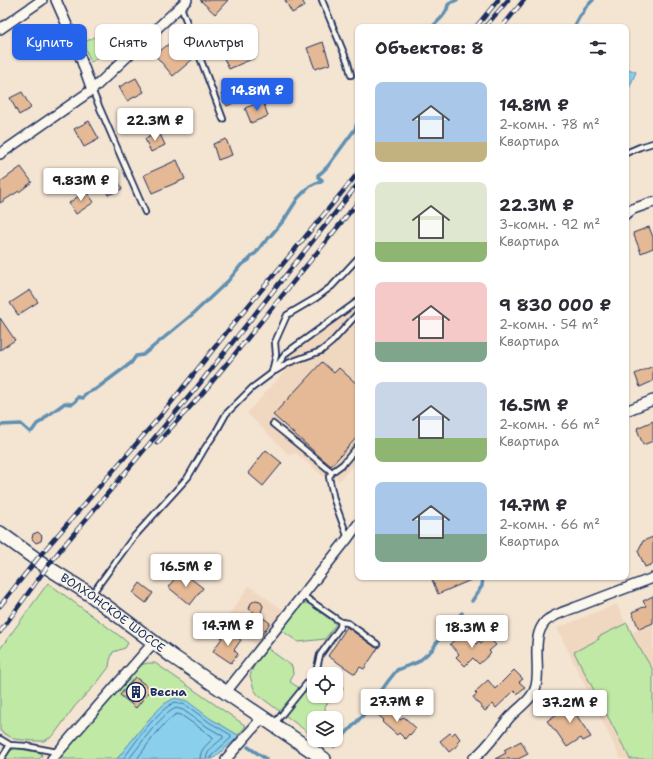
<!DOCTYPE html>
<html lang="ru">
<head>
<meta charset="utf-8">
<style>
	:root { --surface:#fff; --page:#f7f7f7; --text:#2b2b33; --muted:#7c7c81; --accent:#2563eb }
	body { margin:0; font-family:"Shantell Sans",sans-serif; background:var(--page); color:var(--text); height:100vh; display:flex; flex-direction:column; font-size:15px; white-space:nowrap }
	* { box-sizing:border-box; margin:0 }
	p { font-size:13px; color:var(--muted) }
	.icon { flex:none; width:22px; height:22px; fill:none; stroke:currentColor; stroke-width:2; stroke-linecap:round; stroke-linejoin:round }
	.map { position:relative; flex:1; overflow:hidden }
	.details { position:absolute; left:355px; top:24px; width:274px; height:556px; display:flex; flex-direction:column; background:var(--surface); border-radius:8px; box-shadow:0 1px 3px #0004 }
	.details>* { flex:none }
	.guide { position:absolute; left:12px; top:24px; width:283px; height:36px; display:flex; gap:8px }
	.controls { position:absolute; left:307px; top:667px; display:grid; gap:8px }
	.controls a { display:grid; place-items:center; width:36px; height:36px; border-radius:8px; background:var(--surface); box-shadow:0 1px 3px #0004; font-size:20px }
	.price { position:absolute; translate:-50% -34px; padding:0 9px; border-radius:4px; background:#fff; color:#222; font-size:13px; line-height:26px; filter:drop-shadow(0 1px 2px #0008) }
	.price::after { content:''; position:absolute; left:50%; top:24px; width:12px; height:9px; margin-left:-6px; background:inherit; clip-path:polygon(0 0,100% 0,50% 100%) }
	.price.on { background:var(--accent); color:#fff }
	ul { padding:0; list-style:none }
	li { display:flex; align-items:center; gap:12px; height:100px; padding:0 20px }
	li span { display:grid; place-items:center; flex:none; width:112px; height:80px; border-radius:8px; color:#555 }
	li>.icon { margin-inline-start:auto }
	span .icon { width:48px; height:48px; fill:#fffc; stroke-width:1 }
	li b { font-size:17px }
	h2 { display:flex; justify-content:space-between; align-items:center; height:48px; padding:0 20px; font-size:17px }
	.tag { padding:0 14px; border-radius:8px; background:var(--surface); box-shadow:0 1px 3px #0004; font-size:14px; line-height:36px }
	.tag.on { background:var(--accent); color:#fff }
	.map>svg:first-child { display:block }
</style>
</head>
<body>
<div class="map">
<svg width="653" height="759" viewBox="0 0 653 759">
	<rect width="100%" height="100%" fill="#f4e4d2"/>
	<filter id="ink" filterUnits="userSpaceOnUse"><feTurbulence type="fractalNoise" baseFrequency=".025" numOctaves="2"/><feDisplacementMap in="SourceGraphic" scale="8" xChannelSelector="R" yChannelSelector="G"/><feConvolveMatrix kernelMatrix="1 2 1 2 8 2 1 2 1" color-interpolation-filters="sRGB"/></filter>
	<g filter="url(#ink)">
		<path fill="#f0d7c0" d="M358,306V460L339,481L334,475L325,478L296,453L289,455L247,413L285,371L288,368V357Z
			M249,586L283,610L256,645L224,622Z
			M617,604L630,633L653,624V759H621L557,628Z"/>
		<path fill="#c0e9a5" stroke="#6e8c82" d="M104,32L112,50L91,62L83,43Z
			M48,583L121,637L128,643L125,648L113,652L110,660L109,667L97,683L75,706L53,736L44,741H34L14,739L0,731V649Z
			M302,603H308L336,624L325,639L298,642L281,630Z
			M627,623L634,639L653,670V759H630L574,652L599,639L598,637Z
			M267,648L292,666L293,674L290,682L318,700L322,696H334L325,706L326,718H314V737L258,695L254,689L250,676L254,665Z
			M148,663H155L246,726L238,735L211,719L164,704L150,718L117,759H58L136,666Z
			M15,748L41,753L42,756L39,759H3L9,752Z"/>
		<path fill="#8ad0ec" stroke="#5e90b3" d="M626,68L636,72L627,93L626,92Z
			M175,698L187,701L211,719L238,735V737L213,759H117L150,718L164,704Z"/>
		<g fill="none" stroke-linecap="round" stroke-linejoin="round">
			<path stroke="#476f97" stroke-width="1" d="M123,759C137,741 155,712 175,702L186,705L209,722L231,735V738L212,755L211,759
				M129,759C141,744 159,716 176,708L183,710L206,726L223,736V738C216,744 207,750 206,759
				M137,759C146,747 164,720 177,714L181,715L213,737V739C206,745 200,750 200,759"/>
			<path stroke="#5e90b3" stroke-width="3.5" d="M432,27C438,21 447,14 448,5L450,3L457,0
				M574,27L580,16L583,13L585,8L593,0
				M0,425L21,424L30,432L32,431L37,424L42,421L47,416L65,403C72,405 75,404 78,397L83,398L85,394L96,389L131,363L136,356L143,355L194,313L228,281L241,265L249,260L251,256L256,253L263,243L266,241L284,220L298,198L310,186L316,183L321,182L322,180L318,177V175L322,172L328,166L347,140L355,129L358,121
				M472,601L482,586L483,577
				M334,746L366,712L389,680L397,670L418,662L432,650L441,636L462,613
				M248,747L266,759"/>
		</g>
		<path fill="#e5b995" stroke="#1b2f5e" d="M200,0H228L215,14Z
			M285,0H302L305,6L292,13Z
			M175,39L193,59L173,76L155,55Z
			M323,42L330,64L315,69L307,48Z
			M247,44L254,58L229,69L222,54Z
			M136,78L144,92L127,101L119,87Z
			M238,86L244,98L227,106L221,94Z
			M22,92L31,108L19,115L10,98Z
			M263,101L268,116L251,123L245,108Z
			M89,121L99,139L84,147L74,129Z
			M159,132L165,145L151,152L145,139Z
			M226,139L232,155L218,160L213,144Z
			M177,160L185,179L152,193L144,175Z
			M21,167L32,182L19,192V191L0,203V182Z
			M116,174L122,189L108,195L101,180Z
			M86,191L94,202L76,214L69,203Z
			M649,227L653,237V248L641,253L633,233Z
			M30,290L38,302L18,315L10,303Z
			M0,318L15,340L0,350Z
			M322,362L334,373L339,368L358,385V436L331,466L318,455L273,415Z
			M653,366V381L640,387L635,374Z
			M653,421V441L643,445L637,429H638L637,428Z
			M266,450L282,463L263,486L248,473Z
			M38,532L42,536L41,541L36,543L32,539L33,534Z
			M653,537V564L645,567L638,551L643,541Z
			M181,571L203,588L190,605L168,587Z
			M431,577H478L438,594Z
			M140,583L153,593L146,603L133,593Z
			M653,596V623L639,629L632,612L646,606L643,601Z
			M256,600L260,601L263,606L260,616L249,609L251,603Z
			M262,617L270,623L261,636L253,629Z
			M347,627L375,647L378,648L364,669L360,667L355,674L328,656Z
			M226,630L241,640L234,650L238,654L231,663L213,651L222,638L221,637Z
			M468,636L476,644L479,641L481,643L487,636L496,645L489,651L491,653L479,664L473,658L465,666L456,657L459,654L450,644L458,637Z
			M514,670L523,679L519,682L525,687L517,694L514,691L496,708L493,704L485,711L473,697L477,694L475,692L488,680L495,689Z
			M135,677L151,689L136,708L120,695Z
			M582,699L588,709L577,716L591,737L583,741L581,738L567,747L556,731H555L547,721L561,711L562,712Z
			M386,706L401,720L404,717L416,728L410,735L409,734L405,739L399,733L397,735L382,722L384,720L378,715Z
			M455,732L460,739L457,742L459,744L449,752L440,741L450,733L452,735Z
			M521,741L528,754L518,759H495L506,753L504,750Z"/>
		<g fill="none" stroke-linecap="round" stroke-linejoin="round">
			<defs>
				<path id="lane" d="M322,0L348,63L351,75
					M181,7L223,119
					M92,90L145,212
					M626,153L640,147L653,143
					M275,371L288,363L321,351L332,342L358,313
					M272,372L276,355L275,342L287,315L316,298L332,286L358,258
					M273,424L332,472
					M348,538L334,500L329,477L332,472L343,464L358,446
					M92,594L132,539L188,477L205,448L216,432L226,414L252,388L272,373L286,353L358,301
					M341,622L348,623L377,644
					M336,686L339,688
					M275,723L316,672L320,655L340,627L341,622L302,595
					M0,739L10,745L26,746L57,752
					M1,759L10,745"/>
				<path id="street" d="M56,0L77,48L92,90
					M0,29L42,0
					M0,154L92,90L187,0
					M626,214L633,209L653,202
					M626,411L653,400
					M226,692L348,538L358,524
					M52,759L154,642
					M226,759L263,717
					M473,759C488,748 497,732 509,718C518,708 533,699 536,686C541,666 530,637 546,621C554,614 572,609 582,605C605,596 629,587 653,578"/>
				<g id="secondary">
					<path id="s1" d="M0,533L47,567L91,595L172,656L324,759"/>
				</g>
			</defs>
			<use href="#lane" stroke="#1b2f5e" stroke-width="8"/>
			<use href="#street" stroke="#1b2f5e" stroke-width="12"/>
			<use href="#secondary" stroke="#1b2f5e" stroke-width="16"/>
			<use href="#lane" stroke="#fbf7ec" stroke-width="4.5"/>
			<use href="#street" stroke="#fbf7ec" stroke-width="9"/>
			<use href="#secondary" stroke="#fbf7ec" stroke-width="13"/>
			<defs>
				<path id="rail" d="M476,27L498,0
					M485,27L508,0
					M502,27L524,0
					M157,443L201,395L234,355L358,202
					M0,606L37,559L162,414L230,328L358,173
					M0,632L47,567L61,549L197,387L358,184"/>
			</defs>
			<use href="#rail" stroke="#1b2f5e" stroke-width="4.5"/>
			<use href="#rail" stroke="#fbf7ec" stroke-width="3" stroke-dasharray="9" stroke-linecap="butt"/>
		</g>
	</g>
	<defs>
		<symbol id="building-ring" viewBox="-11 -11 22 22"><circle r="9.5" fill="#fbf7ec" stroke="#1b2f5e" stroke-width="1.5"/><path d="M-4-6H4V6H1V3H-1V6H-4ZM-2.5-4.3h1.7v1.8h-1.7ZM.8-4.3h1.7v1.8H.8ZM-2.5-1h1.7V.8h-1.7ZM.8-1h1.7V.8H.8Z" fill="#1b2f5e"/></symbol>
	</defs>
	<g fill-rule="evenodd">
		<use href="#building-ring" x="125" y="681" width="22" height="22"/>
	</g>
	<g text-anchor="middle" stroke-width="3.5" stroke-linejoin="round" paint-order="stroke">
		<g font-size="12" fill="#1b2f5e" stroke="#fbf7ec">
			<text dy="4" stroke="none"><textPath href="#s1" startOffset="138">ВОЛХОНСКОЕ ШОССЕ</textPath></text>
		</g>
		<g font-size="12" font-weight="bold" fill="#1b2f5e" stroke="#fbf7ec" text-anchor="start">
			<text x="150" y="696">Весна</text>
		</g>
	</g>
</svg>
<div class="controls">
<a><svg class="icon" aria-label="locate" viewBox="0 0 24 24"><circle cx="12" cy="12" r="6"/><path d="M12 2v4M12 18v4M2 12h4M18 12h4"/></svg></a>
<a><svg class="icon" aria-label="layers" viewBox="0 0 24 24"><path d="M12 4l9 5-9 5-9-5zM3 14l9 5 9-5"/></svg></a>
</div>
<b class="price on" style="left:257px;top:112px">14.8M ₽</b>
<b class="price" style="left:155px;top:142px">22.3M ₽</b>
<b class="price" style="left:81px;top:202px">9.83M ₽</b>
<b class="price" style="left:186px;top:588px">16.5M ₽</b>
<b class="price" style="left:228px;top:647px">14.7M ₽</b>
<b class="price" style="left:472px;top:649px">18.3M ₽</b>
<b class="price" style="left:397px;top:723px">27.7M ₽</b>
<b class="price" style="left:570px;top:724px">37.2M ₽</b>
<div class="guide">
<a class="tag on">Купить</a>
<a class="tag">Снять</a>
<a class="tag">Фильтры</a>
</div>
<section class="details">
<h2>Объектов: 8<svg class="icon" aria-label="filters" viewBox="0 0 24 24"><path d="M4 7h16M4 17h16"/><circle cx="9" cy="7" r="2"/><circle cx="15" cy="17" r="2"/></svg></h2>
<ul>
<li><span style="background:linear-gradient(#a9c7e8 75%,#c2b280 0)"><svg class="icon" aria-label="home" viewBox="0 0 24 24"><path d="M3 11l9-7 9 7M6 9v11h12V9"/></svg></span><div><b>14.8M ₽</b><p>2-комн. · 78 m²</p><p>Квартира</p></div></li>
<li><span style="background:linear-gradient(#dfe7d0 75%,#8fb573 0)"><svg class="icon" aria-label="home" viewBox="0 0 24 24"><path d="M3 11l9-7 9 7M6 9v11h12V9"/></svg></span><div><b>22.3M ₽</b><p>3-комн. · 92 m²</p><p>Квартира</p></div></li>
<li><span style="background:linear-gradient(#f6c9c9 75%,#7fa58c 0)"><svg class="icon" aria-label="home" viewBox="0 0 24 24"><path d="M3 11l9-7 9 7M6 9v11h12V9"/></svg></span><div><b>9 830 000 ₽</b><p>2-комн. · 54 m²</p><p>Квартира</p></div></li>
<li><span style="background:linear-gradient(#c9d6e8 70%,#8fb573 0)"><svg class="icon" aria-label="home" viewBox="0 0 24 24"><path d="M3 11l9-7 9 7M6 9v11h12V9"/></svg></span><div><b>16.5M ₽</b><p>2-комн. · 66 m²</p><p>Квартира</p></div></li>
<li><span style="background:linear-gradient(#a9c7e8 65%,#7fa58c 0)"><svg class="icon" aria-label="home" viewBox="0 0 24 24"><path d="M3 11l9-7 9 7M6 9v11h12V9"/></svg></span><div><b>14.7M ₽</b><p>2-комн. · 66 m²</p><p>Квартира</p></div></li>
</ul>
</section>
</div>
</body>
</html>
